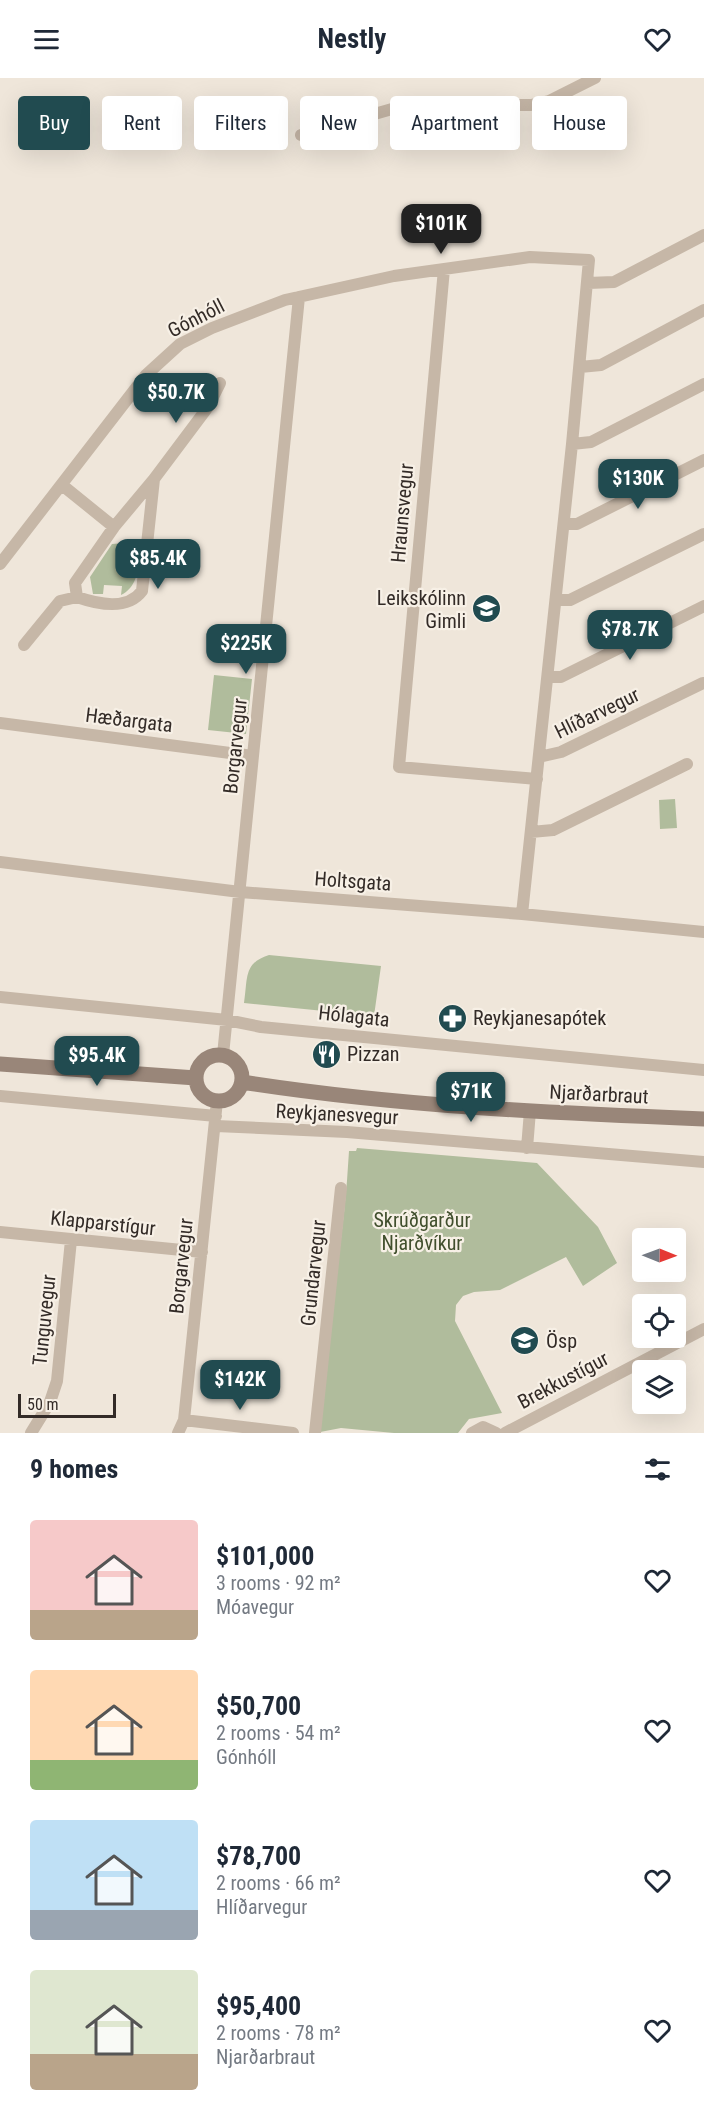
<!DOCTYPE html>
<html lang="en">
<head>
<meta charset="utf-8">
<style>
	:root { --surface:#fff; --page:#f6f6f7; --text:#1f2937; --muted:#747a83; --accent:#214b50 }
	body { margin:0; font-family:"Roboto Condensed",sans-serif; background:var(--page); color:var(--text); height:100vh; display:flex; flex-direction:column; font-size:22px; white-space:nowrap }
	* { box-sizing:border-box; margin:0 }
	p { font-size:20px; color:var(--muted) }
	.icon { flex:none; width:33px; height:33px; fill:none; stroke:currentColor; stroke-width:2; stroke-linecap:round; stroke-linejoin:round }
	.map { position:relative; height:1355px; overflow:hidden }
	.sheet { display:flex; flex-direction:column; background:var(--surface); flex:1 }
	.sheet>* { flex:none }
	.banner { position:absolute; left:18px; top:18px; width:669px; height:54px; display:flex; gap:12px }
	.needle { width:39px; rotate:91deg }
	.fabs { position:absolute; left:632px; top:1150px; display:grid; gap:12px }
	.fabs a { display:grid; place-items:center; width:54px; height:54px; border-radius:6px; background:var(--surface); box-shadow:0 6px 24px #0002; font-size:30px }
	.scale { position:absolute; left:18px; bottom:15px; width:98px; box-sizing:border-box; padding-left:6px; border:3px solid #332b27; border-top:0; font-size:16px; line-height:21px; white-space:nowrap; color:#332b27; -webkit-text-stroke:4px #f7f0e6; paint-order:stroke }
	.price { position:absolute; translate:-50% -51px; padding:0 14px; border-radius:12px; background:var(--accent); color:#fff; font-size:20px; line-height:39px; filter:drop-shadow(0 2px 3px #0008) }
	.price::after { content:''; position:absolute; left:50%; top:36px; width:18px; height:14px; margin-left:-9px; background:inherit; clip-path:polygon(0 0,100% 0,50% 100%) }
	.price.selected { background:#222; color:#fff }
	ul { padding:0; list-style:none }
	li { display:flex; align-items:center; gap:18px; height:150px; padding:0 30px }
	li span { display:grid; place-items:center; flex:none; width:168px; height:120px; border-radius:6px; color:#555 }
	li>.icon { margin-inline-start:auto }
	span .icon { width:72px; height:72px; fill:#fffc; stroke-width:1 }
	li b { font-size:26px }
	h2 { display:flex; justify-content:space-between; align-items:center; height:72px; padding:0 30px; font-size:26px }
	.chip { padding:0 21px; border-radius:6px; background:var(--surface); box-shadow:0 6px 24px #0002; font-size:21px; line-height:54px }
	.chip.selected { background:var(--accent); color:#fff }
	header { display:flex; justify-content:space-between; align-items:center; height:78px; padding:0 30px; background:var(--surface); font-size:27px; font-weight:700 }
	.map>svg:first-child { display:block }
</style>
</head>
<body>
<header><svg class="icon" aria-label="menu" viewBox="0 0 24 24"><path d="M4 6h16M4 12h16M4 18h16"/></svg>Nestly<svg class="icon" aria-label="heart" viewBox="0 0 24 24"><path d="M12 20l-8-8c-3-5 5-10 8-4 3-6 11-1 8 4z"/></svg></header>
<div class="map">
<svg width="704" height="1355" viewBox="0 0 704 1355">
	<rect width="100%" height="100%" fill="#efe6da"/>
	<path fill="#b0bc9c" d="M125,465L139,483C137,498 135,510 121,517L122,508L104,507L103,516H93L90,499L112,466Z
		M214,597L252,601L246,656L208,652Z
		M675,721L677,750L660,751L659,722Z
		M269,877L381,888L374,938L244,925C248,901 243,885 269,877Z
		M357,1070L537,1085L598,1149L617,1185L583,1208L566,1179L500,1212L474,1214L463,1218L456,1227L455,1243L502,1335L469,1341L458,1355H394L341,1350L315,1355C325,1261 344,1168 349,1073H356Z"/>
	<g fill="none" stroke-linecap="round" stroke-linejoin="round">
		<path stroke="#c6b7a7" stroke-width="12" d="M301,57L406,27H531L549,23L595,0
			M444,191L399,689L537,701
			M588,205L614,204L704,157
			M580,289L601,287L704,232
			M572,366L591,364L704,306
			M154,401L142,513C127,533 97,526 77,519L75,505L114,449Z
			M154,401L208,329L220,305
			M62,407L114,449
			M564,446H577L704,382
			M0,486L146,297L180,266L212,250L285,222L394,198L530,179L589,182L572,366L522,836
			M556,522H570L704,456
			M24,567L60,523L77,519
			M548,599H561L704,528
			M0,645L253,678
			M539,679L561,674L703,605
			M531,754L553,752L687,686
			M0,784L240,814L522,836L704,854
			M0,919L227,942L261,949L704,992
			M223,977L299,219
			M0,1018L216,1038
			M216,1048L347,1054L704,1084
			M527,1070L530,1033
			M0,1154L202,1174
			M184,1342L293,1355
			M31,1355L50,1324L57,1303L71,1162
			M178,1355L184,1342L217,1023
			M315,1355L341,1110
			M472,1355L483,1349L496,1355
			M505,1355L704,1251"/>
		<path stroke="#998679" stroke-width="15" d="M196 1000a23 23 0 1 1 46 0a23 23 0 1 1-46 0Z
			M0,986L196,1000
			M242,1004C395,1028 550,1035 704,1041"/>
	</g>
	<defs>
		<symbol id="school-disc" viewBox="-11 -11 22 22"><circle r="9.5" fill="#214b50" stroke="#f7f0e6"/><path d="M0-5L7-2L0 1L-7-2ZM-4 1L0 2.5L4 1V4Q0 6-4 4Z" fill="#fff"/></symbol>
		<symbol id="pharmacy-disc" viewBox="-11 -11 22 22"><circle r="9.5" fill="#214b50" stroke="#f7f0e6"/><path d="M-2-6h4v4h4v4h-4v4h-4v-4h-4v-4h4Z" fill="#fff"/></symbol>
		<symbol id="restaurant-disc" viewBox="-11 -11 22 22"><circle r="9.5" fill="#214b50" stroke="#f7f0e6"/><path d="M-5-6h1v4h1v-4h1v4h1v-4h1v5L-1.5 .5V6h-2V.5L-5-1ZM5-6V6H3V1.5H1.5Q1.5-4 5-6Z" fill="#fff"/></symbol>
	</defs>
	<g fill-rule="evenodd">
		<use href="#school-disc" x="470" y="514" width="33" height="33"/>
		<use href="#pharmacy-disc" x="436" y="924" width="33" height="33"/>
		<use href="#restaurant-disc" x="310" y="960" width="33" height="33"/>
		<use href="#school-disc" x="508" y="1246" width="33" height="33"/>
	</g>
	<g text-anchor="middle" stroke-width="4.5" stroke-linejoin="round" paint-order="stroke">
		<g font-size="20" fill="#332b27" stroke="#f7f0e6">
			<text transform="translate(196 240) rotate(-27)" y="7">Gónhóll</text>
			<text transform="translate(402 435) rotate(-85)" y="7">Hraunsvegur</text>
			<text transform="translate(597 635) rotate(-26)" y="7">Hlíðarvegur</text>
			<text transform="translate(129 642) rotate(7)" y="7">Hæðargata</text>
			<text transform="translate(235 668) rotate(-84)" y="7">Borgarvegur</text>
			<text transform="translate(353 803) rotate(4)" y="7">Holtsgata</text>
			<text transform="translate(354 938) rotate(6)" y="7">Hólagata</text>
			<text transform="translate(599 1016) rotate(3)" y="7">Njarðarbraut</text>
			<text transform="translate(337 1036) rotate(3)" y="7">Reykjanesvegur</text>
			<text transform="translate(103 1145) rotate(6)" y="7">Klapparstígur</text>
			<text transform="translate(181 1188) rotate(-84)" y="7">Borgarvegur</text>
			<text transform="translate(313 1195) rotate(-84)" y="7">Grundarvegur</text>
			<text transform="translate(44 1242) rotate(-84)" y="7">Tunguvegur</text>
			<text transform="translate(563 1302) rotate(-28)" y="7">Brekkustígur</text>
		</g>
		<g font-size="20" fill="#332b27" stroke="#f7f0e6" text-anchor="start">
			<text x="466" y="527" text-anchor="end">Leikskólinn<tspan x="466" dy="23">Gimli</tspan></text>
			<text x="473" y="947">Reykjanesapótek</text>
			<text x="347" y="983">Pizzan</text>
			<text x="546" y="1270">Ösp</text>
		</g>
		<g font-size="20" fill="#414f2d" stroke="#f7f0e6">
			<text x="422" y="1149">Skrúðgarður<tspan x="422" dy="23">Njarðvíkur</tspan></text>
		</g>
	</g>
</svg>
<div class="fabs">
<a><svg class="needle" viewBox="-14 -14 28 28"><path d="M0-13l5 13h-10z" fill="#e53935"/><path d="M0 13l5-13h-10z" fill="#747a83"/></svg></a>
<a><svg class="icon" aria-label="locate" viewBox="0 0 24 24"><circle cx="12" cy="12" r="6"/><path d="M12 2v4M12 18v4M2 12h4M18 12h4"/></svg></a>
<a><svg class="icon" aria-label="layers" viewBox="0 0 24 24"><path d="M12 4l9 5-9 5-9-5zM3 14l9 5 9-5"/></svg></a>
</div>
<div class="scale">50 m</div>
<b class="price selected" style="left:441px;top:177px">$101K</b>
<b class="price" style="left:176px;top:346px">$50.7K</b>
<b class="price" style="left:638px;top:432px">$130K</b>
<b class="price" style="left:158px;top:512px">$85.4K</b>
<b class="price" style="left:630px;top:583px">$78.7K</b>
<b class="price" style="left:246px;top:597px">$225K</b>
<b class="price" style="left:97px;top:1009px">$95.4K</b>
<b class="price" style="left:471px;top:1045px">$71K</b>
<b class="price" style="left:240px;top:1333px">$142K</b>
<div class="banner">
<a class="chip selected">Buy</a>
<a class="chip">Rent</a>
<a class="chip">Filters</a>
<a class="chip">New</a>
<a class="chip">Apartment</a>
<a class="chip">House</a>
</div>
</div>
<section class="sheet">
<h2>9 homes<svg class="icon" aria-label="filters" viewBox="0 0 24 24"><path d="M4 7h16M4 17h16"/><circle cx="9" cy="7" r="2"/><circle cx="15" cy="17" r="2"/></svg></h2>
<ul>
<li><span style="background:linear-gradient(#f6c9c9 75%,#b9a48a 0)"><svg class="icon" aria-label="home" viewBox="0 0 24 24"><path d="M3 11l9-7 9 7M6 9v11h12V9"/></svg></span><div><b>$101,000</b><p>3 rooms · 92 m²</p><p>Móavegur</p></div><svg class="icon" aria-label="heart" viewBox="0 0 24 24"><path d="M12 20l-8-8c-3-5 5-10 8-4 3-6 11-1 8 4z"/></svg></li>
<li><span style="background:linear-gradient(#ffd9b3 75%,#8fb573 0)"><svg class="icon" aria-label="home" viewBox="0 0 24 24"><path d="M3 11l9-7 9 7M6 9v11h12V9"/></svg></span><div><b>$50,700</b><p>2 rooms · 54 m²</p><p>Gónhóll</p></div><svg class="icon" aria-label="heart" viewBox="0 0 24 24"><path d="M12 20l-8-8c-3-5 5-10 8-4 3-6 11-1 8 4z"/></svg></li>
<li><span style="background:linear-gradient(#bfe0f5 75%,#9aa5b1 0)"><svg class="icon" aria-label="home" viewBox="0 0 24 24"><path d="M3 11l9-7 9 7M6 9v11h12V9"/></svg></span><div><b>$78,700</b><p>2 rooms · 66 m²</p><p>Hlíðarvegur</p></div><svg class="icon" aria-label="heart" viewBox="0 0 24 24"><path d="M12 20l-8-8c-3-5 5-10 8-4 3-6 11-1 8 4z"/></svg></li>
<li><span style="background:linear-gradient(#dfe7d0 70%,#b9a48a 0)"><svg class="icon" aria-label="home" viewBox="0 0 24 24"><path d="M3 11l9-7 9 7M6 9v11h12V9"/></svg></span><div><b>$95,400</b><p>2 rooms · 78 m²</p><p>Njarðarbraut</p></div><svg class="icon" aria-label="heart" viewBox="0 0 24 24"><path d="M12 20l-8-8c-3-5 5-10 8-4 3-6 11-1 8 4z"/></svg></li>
</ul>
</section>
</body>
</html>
